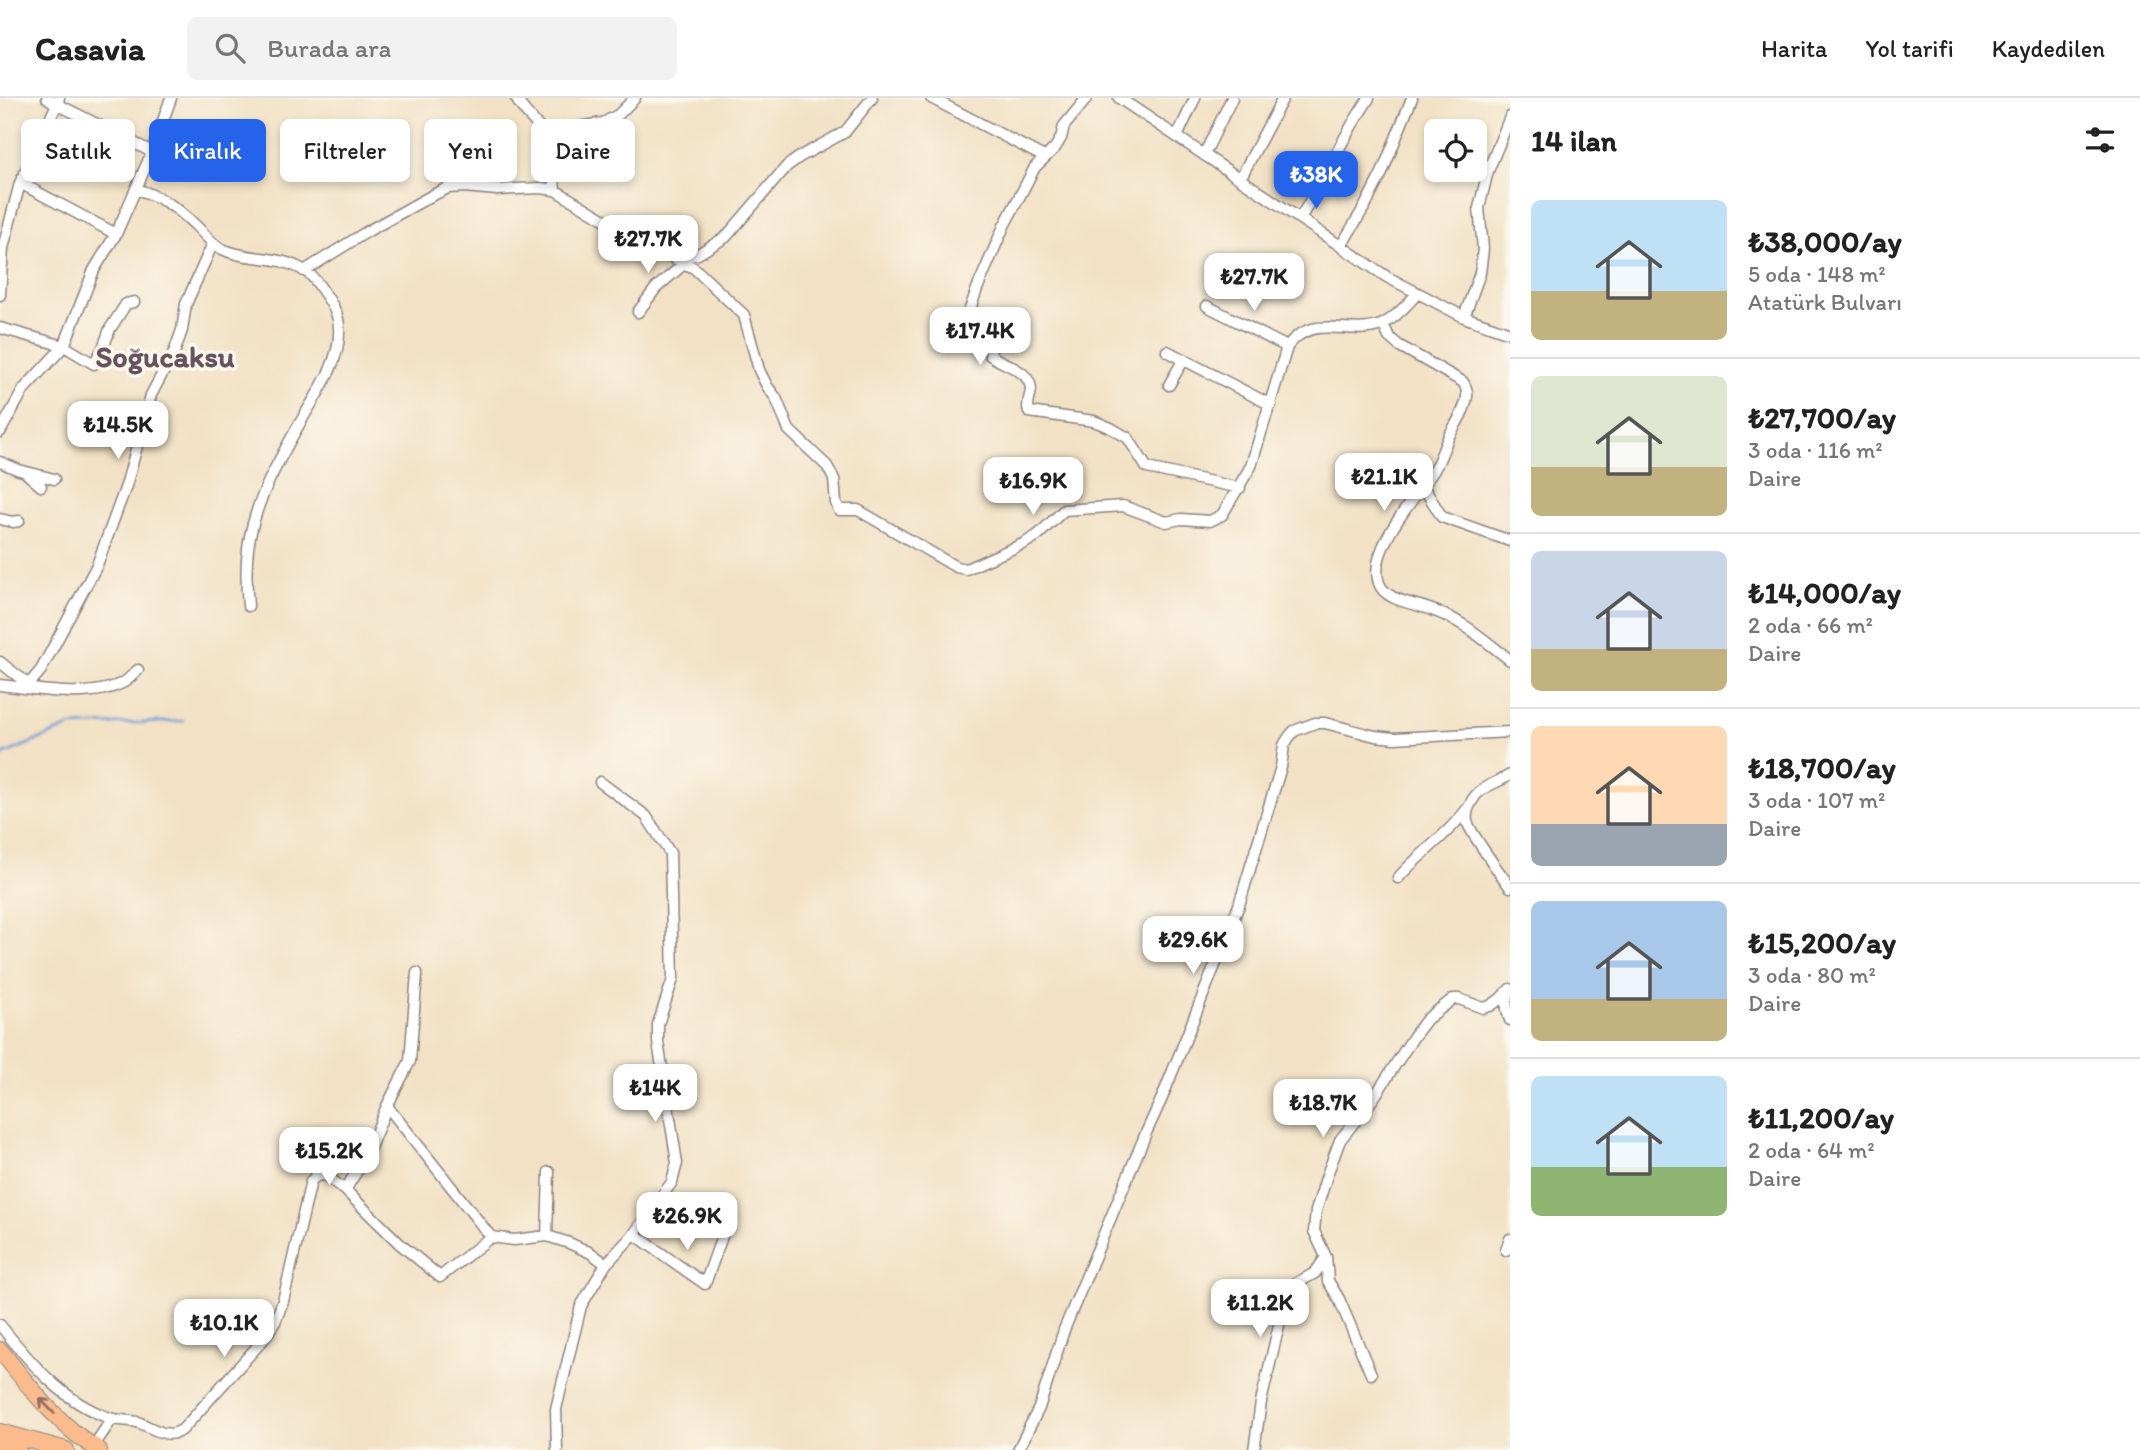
<!DOCTYPE html>
<html lang="tr">
<head>
<meta charset="utf-8">
<style>
	:root { --surface:#fff; --page:#f2f2f2; --text:#222; --muted:#767676; --line:#e0e0e0; --accent:#2563eb }
	body { margin:0; font-family:Itim,sans-serif; background:var(--page); color:var(--text); height:100vh; display:flex; flex-direction:column; font-size:26px; white-space:nowrap }
	* { box-sizing:border-box; margin:0 }
	p { font-size:23px; color:var(--muted) }
	.icon { flex:none; width:38px; height:38px; fill:none; stroke:currentColor; stroke-width:2; stroke-linecap:round; stroke-linejoin:round }
	.map { position:relative; flex:1; overflow:hidden }
	.side { display:flex; flex-direction:column; background:var(--surface); width:630px }
	.side>* { flex:none }
	.guide { position:absolute; left:21px; top:21px; width:665px; height:63px; display:flex; gap:14px }
	.controls { position:absolute; left:1424px; top:21px; display:grid; gap:14px }
	.controls a { display:grid; place-items:center; width:63px; height:63px; border-radius:10px; background:var(--surface); box-shadow:0 4px 10px #0003; font-size:35px }
	.price { position:absolute; translate:-50% -60px; padding:0 16px; border-radius:14px; background:#fff; color:#222; font-size:23px; line-height:46px; filter:drop-shadow(0 2px 4px #0008) }
	.price::after { content:''; position:absolute; left:50%; top:42px; width:21px; height:16px; margin-left:-10px; background:inherit; clip-path:polygon(0 0,100% 0,50% 100%) }
	.price.on { background:var(--accent); color:#fff }
	ul { padding:0; list-style:none }
	li { display:flex; align-items:center; gap:21px; height:175px; padding:0 21px }
	li+li { border-top:2px solid var(--line) }
	li span { display:grid; place-items:center; flex:none; width:196px; height:140px; border-radius:10px; color:#555 }
	li>.icon { margin-inline-start:auto }
	span .icon { width:84px; height:84px; fill:#fffc; stroke-width:1 }
	li b { font-size:30px }
	h2 { display:flex; justify-content:space-between; align-items:center; height:84px; padding:0 21px; font-size:30px }
	.pill { padding:0 24px; border-radius:10px; background:var(--surface); box-shadow:0 4px 10px #0003; font-size:24px; line-height:63px }
	.pill.on { background:var(--accent); color:#fff }
	header { display:flex; align-items:center; gap:42px; box-sizing:border-box; height:98px; padding:0 35px; background:var(--surface); border-bottom:2px solid var(--line) }
	header strong { font-size:33px }
	nav { display:flex; gap:38px; margin-inline-start:auto; font-size:24px }
	.search { width:490px; height:63px; background:var(--page); display:flex; align-items:center; gap:18px; box-sizing:border-box; padding:0 24px; border-radius:10px; color:var(--muted); font-size:26px }
	main { display:flex; flex:1; min-height:0 }
	.map>svg:first-child { display:block }
</style>
</head>
<body>
<header>
<strong>Casavia</strong>
<div class="search"><svg class="icon" aria-label="search" viewBox="0 0 24 24"><circle cx="10" cy="10" r="6"/><path d="M15 15l6 6"/></svg>Burada ara</div>
<nav><a>Harita</a><a>Yol tarifi</a><a>Kaydedilen</a></nav>
</header>
<main>
<div class="map">
<svg width="1510" height="1352" viewBox="0 0 1510 1352">
	<rect width="100%" height="100%" fill="#fbf7ec"/>
	<filter id="ink" filterUnits="userSpaceOnUse"><feTurbulence type="fractalNoise" baseFrequency=".0143" numOctaves="2"/><feDisplacementMap in="SourceGraphic" scale="14" xChannelSelector="R" yChannelSelector="G"/><feConvolveMatrix kernelMatrix="1 2 1 2 8 2 1 2 1" color-interpolation-filters="sRGB"/></filter>
	<filter id="wash" filterUnits="userSpaceOnUse"><feTurbulence type="fractalNoise" baseFrequency=".00686" numOctaves="4" result="noise"/><feDisplacementMap in="SourceGraphic" scale="28" xChannelSelector="R" yChannelSelector="G"/><feGaussianBlur stdDeviation="1.57" result="paint"/><feColorMatrix in="noise" values="0 0 0 0 0 0 0 0 0 0 0 0 0 0 0 0 0 1.4 0 .05"/><feComposite in="paint" operator="in"/></filter>
	<g filter="url(#wash)">
		<rect width="100%" height="100%" fill="#f2e1c4"/>
		<g fill="none" stroke-linecap="round" stroke-linejoin="round">
			<path stroke="#6e9dd7" stroke-width="2.5" d="M0,658L71,628L183,623"/>
		</g>
	</g>
	<g filter="url(#ink)">
		<g fill="none" stroke-linecap="round" stroke-linejoin="round">
			<defs>
				<path id="minor" d="M516,0C522,12 529,17 537,27C553,47 553,68 555,92
					M931,0L1044,59
					M1087,0L1064,28L1061,40L1055,50L1035,69L1004,128L977,191L970,211L973,226L986,239L992,247L990,257C1003,267 1031,272 1031,292C1030,300 1026,305 1029,314L1094,323L1111,330L1128,340L1147,370L1240,390
					M1119,0L1387,179L1464,219L1510,235
					M1177,39L1195,0
					M548,47L578,29L603,25L618,17L635,0
					M152,54L171,0
					M1204,57L1232,0
					M1240,81L1283,0
					M20,85L116,136
					M136,91C160,98 177,109 194,126C203,134 211,146 222,151C250,164 279,155 308,175C315,180 320,189 325,196C332,206 339,217 339,230C341,262 319,293 304,318C290,342 275,368 264,394C247,434 244,465 248,508
					M1300,121L1352,27L1369,0
					M1341,148L1365,108L1382,75L1412,0
					M675,161L698,156L726,139L787,68L801,58L845,34L872,0
					M304,173L368,133L431,98L448,90L464,89L497,92L541,90L555,92L642,144L694,170L744,217L759,272L767,288L776,300L789,332L827,368L834,381L836,405L839,412H858L956,469L966,471L1025,445L1038,437L1064,412L1123,408L1166,424L1181,421L1210,423L1222,417L1251,368L1287,249C1313,212 1353,242 1385,225C1398,218 1408,205 1418,195
					M0,197L3,150L20,85L57,6L47,0
					M1207,208L1287,249
					M638,214L656,190L685,165
					M1464,219L1480,175L1483,151L1479,110L1488,73L1510,19
					M1383,226L1389,239L1398,247L1463,284C1466,289 1468,293 1467,299C1465,313 1456,326 1449,338C1444,349 1440,362 1434,372C1417,398 1367,451 1379,485C1385,503 1414,505 1429,511C1465,523 1481,540 1510,562
					M0,230L64,248L94,266L103,250L110,231L126,206L134,204
					M1167,253L1271,307
					M1169,287L1184,261
					M0,334L24,291L64,248L94,172L116,136L152,54L57,6L59,0
					M0,364L19,372L54,381
					M25,374L41,388
					M1422,387L1442,419L1510,443
					M0,421L13,424L19,423
					M0,564L29,587
					M0,587C37,591 92,603 126,583C130,580 134,575 138,572
					M26,590L41,572L97,467L126,388L151,297L175,252L182,232L186,206L213,145
					M1510,677C1499,684 1485,687 1476,697C1471,703 1465,714 1467,723C1469,733 1502,778 1510,789
					M1398,780C1420,755 1447,738 1467,711
					M417,875L410,963L387,1008L367,1057L345,1092L400,1146L440,1179L491,1139
					M1510,893C1505,902 1506,912 1510,922
					M387,1008L491,1139L514,1142L547,1138L569,1145L591,1155L606,1166
					M634,1136L705,1186L726,1127
					M547,1138L549,1074
					M1506,1152L1510,1141
					M0,1227C29,1263 64,1305 110,1320C119,1323 128,1322 137,1324C152,1329 166,1342 182,1332L263,1242L275,1224L283,1203L311,1083L316,1078L325,1077L345,1092
					M1371,1276L1339,1201L1328,1183L1326,1159L1314,1133L1316,1113L1327,1077L1340,1042L1373,1001L1414,938L1427,921L1453,901H1459L1483,910L1490,908L1499,902L1510,891
					M93,1349L112,1321
					M557,1352L556,1311L581,1208L606,1166L634,1136L672,1084L677,1065L658,944V926L673,881L670,755L646,718L600,684
					M1018,1352L1039,1310L1064,1232L1146,1035L1162,1000L1239,807L1281,669L1284,647L1289,639L1294,633L1315,625H1325L1375,638L1394,640L1510,634
					M1254,1352L1261,1304L1286,1197L1295,1186L1315,1175L1326,1159"/>
				<path id="highway" d="M0,1252C29,1288 59,1329 99,1352
					M0,1334L66,1352
					M0,1347L18,1352"/>
			</defs>
			<use href="#minor" stroke="#8a8280" stroke-width="13"/>
			<use href="#highway" stroke="#8a8280" stroke-width="18"/>
			<use href="#minor" stroke="#fff" stroke-width="10"/>
			<use href="#highway" stroke="#fbbb8c" stroke-width="16"/>
		</g>
		<defs><path id="oneway-shaft" d="M-6 0H5M1.5-3L5.5 0L1.5 3" fill="none" stroke-width="1.6" stroke-linecap="round" stroke-linejoin="round" transform="scale(1.75)"/></defs>
		<use stroke="#8e6e64" href="#oneway-shaft" transform="translate(47 1308) rotate(-134)"/>
	</g>
	<g text-anchor="middle" stroke-width="7" stroke-linejoin="round" paint-order="stroke">
		<g font-size="30" font-weight="bold" fill="#66535d" stroke="#fbf7ec">
			<text x="165" y="269">Soğucaksu</text>
		</g>
	</g>
</svg>
<div class="controls">
<a><svg class="icon" aria-label="locate" viewBox="0 0 24 24"><circle cx="12" cy="12" r="6"/><path d="M12 2v4M12 18v4M2 12h4M18 12h4"/></svg></a>
</div>
<b class="price on" style="left:1316px;top:113px">₺38K</b>
<b class="price" style="left:648px;top:177px">₺27.7K</b>
<b class="price" style="left:1254px;top:215px">₺27.7K</b>
<b class="price" style="left:980px;top:269px">₺17.4K</b>
<b class="price" style="left:118px;top:363px">₺14.5K</b>
<b class="price" style="left:1384px;top:415px">₺21.1K</b>
<b class="price" style="left:1033px;top:419px">₺16.9K</b>
<b class="price" style="left:1193px;top:878px">₺29.6K</b>
<b class="price" style="left:655px;top:1026px">₺14K</b>
<b class="price" style="left:1323px;top:1041px">₺18.7K</b>
<b class="price" style="left:329px;top:1089px">₺15.2K</b>
<b class="price" style="left:687px;top:1154px">₺26.9K</b>
<b class="price" style="left:1260px;top:1241px">₺11.2K</b>
<b class="price" style="left:224px;top:1261px">₺10.1K</b>
<div class="guide">
<a class="pill">Satılık</a>
<a class="pill on">Kiralık</a>
<a class="pill">Filtreler</a>
<a class="pill">Yeni</a>
<a class="pill">Daire</a>
</div>
</div>
<section class="side">
<h2>14 ilan<svg class="icon" aria-label="filters" viewBox="0 0 24 24"><path d="M4 7h16M4 17h16"/><circle cx="9" cy="7" r="2"/><circle cx="15" cy="17" r="2"/></svg></h2>
<ul>
<li><span style="background:linear-gradient(#bfe0f5 65%,#c2b280 0)"><svg class="icon" aria-label="home" viewBox="0 0 24 24"><path d="M3 11l9-7 9 7M6 9v11h12V9"/></svg></span><div><b>₺38,000/ay</b><p>5 oda · 148 m²</p><p>Atatürk Bulvarı</p></div></li>
<li><span style="background:linear-gradient(#dfe7d0 65%,#c2b280 0)"><svg class="icon" aria-label="home" viewBox="0 0 24 24"><path d="M3 11l9-7 9 7M6 9v11h12V9"/></svg></span><div><b>₺27,700/ay</b><p>3 oda · 116 m²</p><p>Daire</p></div></li>
<li><span style="background:linear-gradient(#c9d6e8 70%,#c2b280 0)"><svg class="icon" aria-label="home" viewBox="0 0 24 24"><path d="M3 11l9-7 9 7M6 9v11h12V9"/></svg></span><div><b>₺14,000/ay</b><p>2 oda · 66 m²</p><p>Daire</p></div></li>
<li><span style="background:linear-gradient(#ffd9b3 70%,#9aa5b1 0)"><svg class="icon" aria-label="home" viewBox="0 0 24 24"><path d="M3 11l9-7 9 7M6 9v11h12V9"/></svg></span><div><b>₺18,700/ay</b><p>3 oda · 107 m²</p><p>Daire</p></div></li>
<li><span style="background:linear-gradient(#a9c7e8 70%,#c2b280 0)"><svg class="icon" aria-label="home" viewBox="0 0 24 24"><path d="M3 11l9-7 9 7M6 9v11h12V9"/></svg></span><div><b>₺15,200/ay</b><p>3 oda · 80 m²</p><p>Daire</p></div></li>
<li><span style="background:linear-gradient(#bfe0f5 65%,#8fb573 0)"><svg class="icon" aria-label="home" viewBox="0 0 24 24"><path d="M3 11l9-7 9 7M6 9v11h12V9"/></svg></span><div><b>₺11,200/ay</b><p>2 oda · 64 m²</p><p>Daire</p></div></li>
</ul>
</section>
</main>
</body>
</html>
